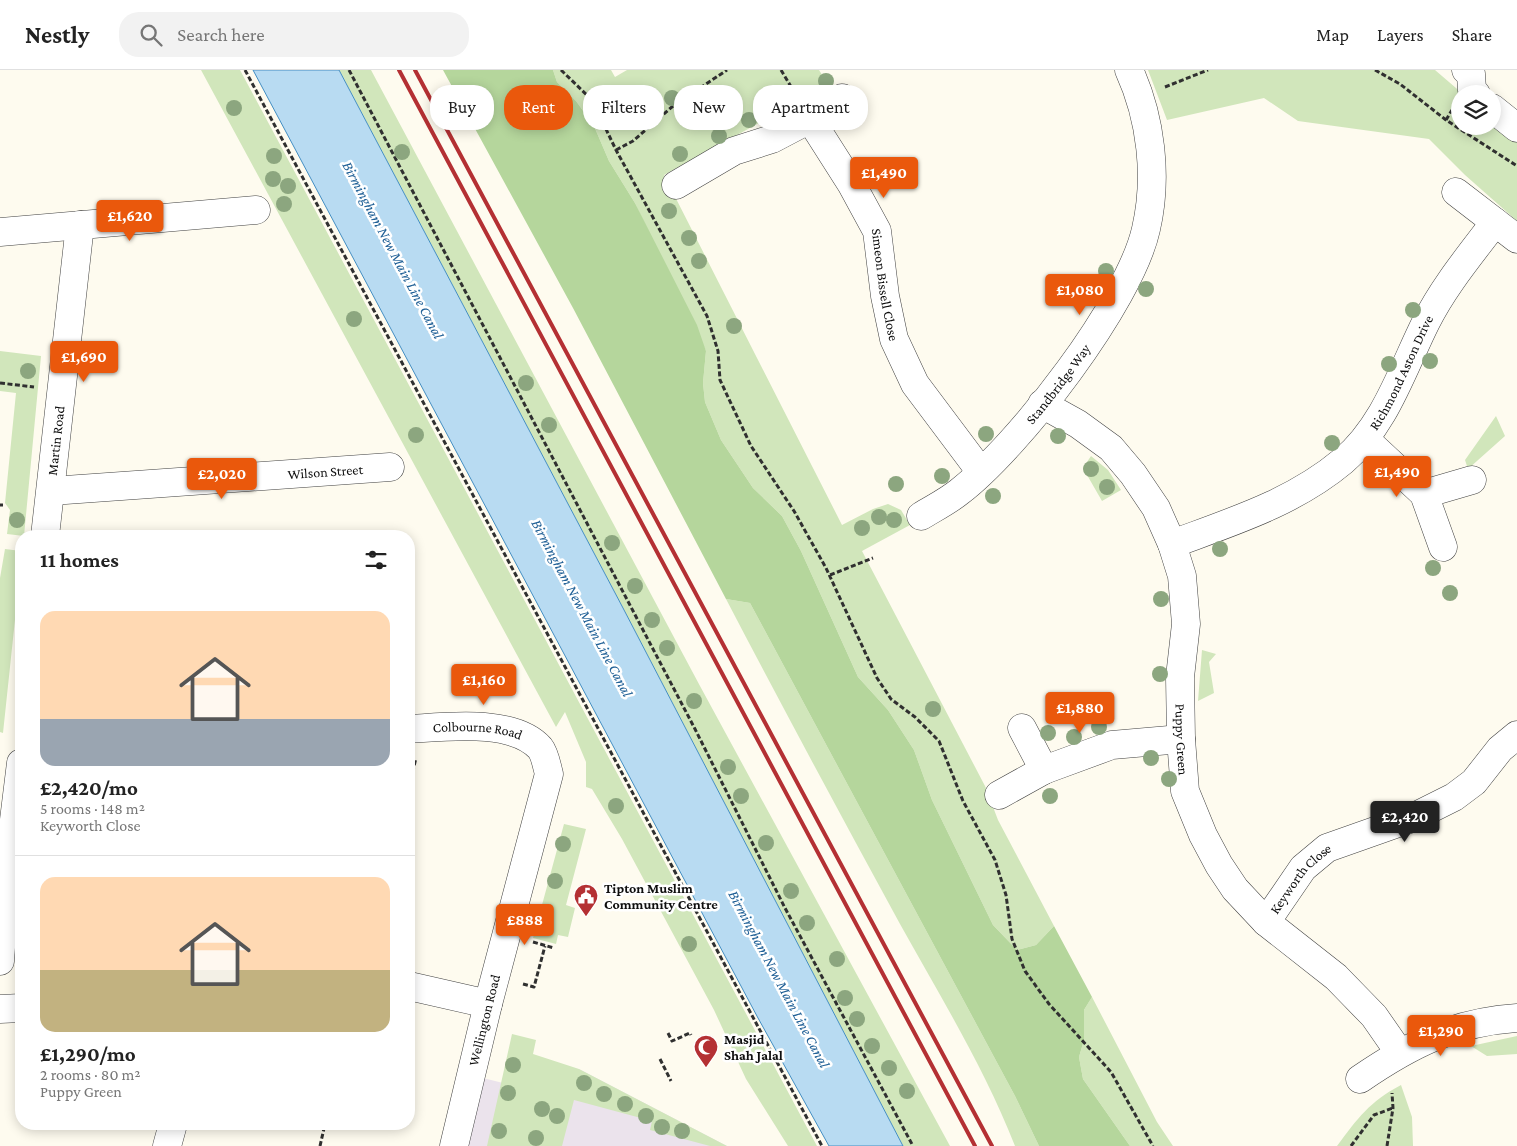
<!DOCTYPE html>
<html lang="en">
<head>
<meta charset="utf-8">
<style>
	:root { --surface:#fff; --page:#f2f2f2; --text:#222; --muted:#767676; --line:#e0e0e0; --accent:#ea580c }
	body { margin:0; font-family:"Crimson Pro",serif; background:var(--page); color:var(--text); height:100vh; display:flex; flex-direction:column; font-size:19px; white-space:nowrap }
	* { box-sizing:border-box; margin:0 }
	p { font-size:16px; color:var(--muted) }
	.icon { flex:none; width:28px; height:28px; fill:none; stroke:currentColor; stroke-width:2; stroke-linecap:round; stroke-linejoin:round }
	.map { position:relative; flex:1; overflow:hidden }
	.drawer { position:absolute; left:15px; top:460px; width:400px; height:600px; display:flex; flex-direction:column; background:var(--surface); border-radius:20px; box-shadow:0 2px 12px #0003 }
	.drawer>* { flex:none }
	.banner { position:absolute; left:430px; top:15px; width:475px; height:45px; display:flex; gap:10px }
	.fabs { position:absolute; left:1451px; top:15px; display:grid; gap:10px }
	.fabs a { display:grid; place-items:center; width:50px; height:50px; border-radius:50%; background:var(--surface); box-shadow:0 2px 12px #0003; font-size:25px }
	.price { position:absolute; translate:-50% -42px; padding:0 11px; border-radius:5px; background:var(--accent); color:#fff; font-size:16px; line-height:32px; filter:drop-shadow(0 1px 2px #0008) }
	.price::after { content:''; position:absolute; left:50%; top:30px; width:15px; height:11px; margin-left:-8px; background:inherit; clip-path:polygon(0 0,100% 0,50% 100%) }
	.price.on { background:#222; color:#fff }
	ul { padding:0; list-style:none }
	li { display:grid; align-content:center; gap:10px; height:265px; padding:0 25px }
	li+li { border-top:1px solid var(--line) }
	li span { display:grid; place-items:center; height:155px; border-radius:15px; color:#555 }
	li>.icon { margin-inline-start:auto }
	span .icon { width:90px; height:90px; fill:#fffc; stroke-width:1 }
	li b { font-size:21px }
	h2 { display:flex; justify-content:space-between; align-items:center; height:60px; padding:0 25px; font-size:21px }
	.pill { padding:0 18px; border-radius:20px; background:var(--surface); box-shadow:0 2px 12px #0003; font-size:18px; line-height:45px }
	.pill.on { background:var(--accent); color:#fff }
	header { display:flex; align-items:center; gap:30px; box-sizing:border-box; height:70px; padding:0 25px; background:var(--surface); border-bottom:1px solid var(--line) }
	header strong { font-size:24px }
	nav { display:flex; gap:28px; margin-inline-start:auto; font-size:18px }
	.search { width:350px; height:45px; background:var(--page); display:flex; align-items:center; gap:12px; box-sizing:border-box; padding:0 18px; border-radius:20px; color:var(--muted); font-size:19px }
	.map>svg:first-child { display:block }
</style>
</head>
<body>
<header>
<strong>Nestly</strong>
<div class="search"><svg class="icon" aria-label="search" viewBox="0 0 24 24"><circle cx="10" cy="10" r="6"/><path d="M15 15l6 6"/></svg>Search here</div>
<nav><a>Map</a><a>Layers</a><a>Share</a></nav>
</header>
<div class="map">
<svg width="1517" height="1076" viewBox="0 0 1517 1076">
	<rect width="100%" height="100%" fill="#fefbef"/>
	<path fill="#ebe3ec" d="M579,999L727,1076H454L471,1005L523,1018Z"/>
	<path fill="#d1e6bb" d="M201,0H240L817,1076H788L746,1009L714,940L622,769L592,719L586,717V692L565,642L556,657Z
		M339,0H371L700,616L950,1076H903L623,538Z
		M553,0H611L615,7L627,0H819L826,11L777,43L664,105L842,455L873,439L888,434L901,440L910,455L862,481L985,716L998,750L1054,856L1036,875L1017,880L993,855L932,730L914,680L888,640L858,607L801,481L782,446L753,418L721,370L705,332L703,313L706,281L635,133L609,91L594,56L576,31L557,12Z
		M1148,0H1435L1463,24H1460V56H1492L1493,49L1517,69V151L1465,105L1429,69L1298,51L1264,28L1167,50Z
		M0,281L41,286L24,466L7,464L10,440L5,433L16,323L0,321Z
		M1496,346L1505,366L1468,399L1465,390Z
		M1091,386L1108,400L1121,420L1102,431L1083,398Z
		M5,479L21,481V493L3,663L0,662V508Z
		M726,529L750,533L1015,1026L1039,1076H1015C985,999 940,926 900,854C841,746 783,638 726,529Z
		M1202,580L1216,584L1209,592L1214,623L1198,631Z
		M564,754L586,759L566,835L575,838L568,867L558,865L556,874L533,868Z
		M1092,927L1157,1052L1173,1076H1130L1083,1009L1079,987L1084,970V940Z
		M512,964L536,970L533,984L579,999L727,1076H710L650,1060L652,1051L574,1030L562,1076H487Z
		M1517,966V984L1487,986L1471,976Z
		M1401,1015L1412,1047L1413,1076H1337C1358,1048 1369,1032 1401,1015Z"/>
	<path fill="#b5d69c" d="M443,0H553L557,12L576,31L594,56L609,91L635,133L697,255L706,281L703,313L705,332L721,370L753,418L782,446L801,481L858,607L888,640L914,680L932,730L993,855L1017,880L1036,875L1054,856L1092,927L1084,940V970L1079,987L1083,1009L1130,1076H1039L1015,1026L750,533L726,529L573,238Z"/>
	<path fill="#b8dbf2" stroke="#448ec3" d="M253,0H339L623,538L903,1076H829L758,948Z"/>
	<g fill="none" stroke-linecap="round" stroke-linejoin="round">
		<defs>
			<g id="street">
				<path d="M1466,0L1471,4L1472,20L1476,24"/>
				<path d="M1492,38L1517,58"/>
				<path d="M810,49L842,28"/>
				<path id="s1" d="M676,115L734,81L772,69L810,49L852,115L877,161L885,226L894,269L915,314L981,402"/>
				<path d="M1456,122L1517,169"/>
				<path d="M0,162L256,140"/>
				<path id="s2" d="M1042,334L1078,354L1111,378L1133,404L1156,438L1172,474L1182,506L1186,554L1180,607L1181,669L1185,721L1203,765L1219,795L1235,819L1266,852L1336,907L1374,946L1399,982"/>
				<path d="M1365,369L1424,424L1443,477"/>
				<path id="s3" d="M51,421L390,397"/>
				<path d="M1424,424L1472,410"/>
				<path id="s4" d="M921,446C934,438 948,431 959,422C1019,376 1130,232 1146,159C1158,107 1151,48 1129,0"/>
				<path id="s5" d="M45,466L80,155"/>
				<path id="s6" d="M1172,474C1231,452 1293,433 1343,391C1385,356 1402,300 1426,252C1444,216 1471,184 1495,152"/>
				<path d="M1022,658L1044,700"/>
				<path id="s7" d="M409,659C445,657 513,648 540,678C545,684 547,697 549,704L488,934L454,1076"/>
				<path d="M999,725L1044,700L1112,675L1181,669"/>
				<path id="s8" d="M1266,852L1303,798L1327,778L1412,748L1454,727L1474,712L1500,679L1517,665"/>
				<path d="M0,891L5,823L21,693"/>
				<path d="M409,916L488,934"/>
				<path d="M0,939L21,938"/>
				<path d="M1360,1009C1411,974 1455,952 1517,948"/>
				<path d="M167,1076L173,1054"/>
			</g>
		</defs>
		<use href="#street" stroke="#414141" stroke-width="29"/>
		<path stroke="#303030" stroke-width="3" stroke-dasharray="5 2.5" stroke-linecap="butt" d="M245,0L822,1076
			M349,0L695,659L785,838L913,1076
			M561,0L592,30L616,80L707,246L718,281L720,310L751,376L794,441L826,498L877,608L891,629L915,647L939,671L963,731L995,790L1006,825L1012,869L1025,901L1049,934L1111,1002L1153,1076
			M781,0L796,25
			M1375,0L1400,14L1446,50L1517,96
			M1165,17L1208,0
			M1446,50L1452,40
			M616,80L633,71L673,36L727,0
			M0,313L34,317
			M0,435H3
			M830,505L873,488
			M409,717L416,688
			M533,872L554,878
			M523,914L534,917L545,876
			M668,963L672,971L690,963L691,965
			M660,989L671,1011
			M320,1076L325,1054
			M1351,1076L1374,1045L1393,1038
			M1387,1076L1393,1038L1392,1023"/>
		<use href="#street" stroke="#fff" stroke-width="28"/>
		<path stroke="#b43033" stroke-width="4" d="M399,0L975,1076
			M415,0L992,1076"/>
	</g>
	<g fill="#8ca67f">
		<circle cx="826" cy="11" r="8"/>
		<circle cx="672" cy="28" r="8"/>
		<circle cx="710" cy="28" r="8"/>
		<circle cx="234" cy="38" r="8"/>
		<circle cx="749" cy="50" r="8"/>
		<circle cx="641" cy="52" r="8"/>
		<circle cx="719" cy="66" r="8"/>
		<circle cx="402" cy="82" r="8"/>
		<circle cx="680" cy="84" r="8"/>
		<circle cx="274" cy="86" r="8"/>
		<circle cx="273" cy="109" r="8"/>
		<circle cx="288" cy="116" r="8"/>
		<circle cx="284" cy="134" r="8"/>
		<circle cx="669" cy="141" r="8"/>
		<circle cx="689" cy="168" r="8"/>
		<circle cx="699" cy="191" r="8"/>
		<circle cx="1106" cy="201" r="8"/>
		<circle cx="1146" cy="219" r="8"/>
		<circle cx="1413" cy="240" r="8"/>
		<circle cx="354" cy="249" r="8"/>
		<circle cx="734" cy="256" r="8"/>
		<circle cx="1430" cy="291" r="8"/>
		<circle cx="1389" cy="294" r="8"/>
		<circle cx="28" cy="301" r="8"/>
		<circle cx="526" cy="313" r="8"/>
		<circle cx="549" cy="355" r="8"/>
		<circle cx="986" cy="364" r="8"/>
		<circle cx="416" cy="365" r="8"/>
		<circle cx="1058" cy="366" r="8"/>
		<circle cx="1332" cy="373" r="8"/>
		<circle cx="1091" cy="399" r="8"/>
		<circle cx="942" cy="406" r="8"/>
		<circle cx="896" cy="414" r="8"/>
		<circle cx="1107" cy="417" r="8"/>
		<circle cx="993" cy="426" r="8"/>
		<circle cx="879" cy="447" r="8"/>
		<circle cx="17" cy="450" r="8"/>
		<circle cx="894" cy="450" r="8"/>
		<circle cx="862" cy="458" r="8"/>
		<circle cx="612" cy="473" r="8"/>
		<circle cx="1220" cy="479" r="8"/>
		<circle cx="1433" cy="498" r="8"/>
		<circle cx="635" cy="516" r="8"/>
		<circle cx="1450" cy="523" r="8"/>
		<circle cx="1161" cy="529" r="8"/>
		<circle cx="652" cy="550" r="8"/>
		<circle cx="667" cy="578" r="8"/>
		<circle cx="1160" cy="604" r="8"/>
		<circle cx="694" cy="631" r="8"/>
		<circle cx="933" cy="639" r="8"/>
		<circle cx="1099" cy="657" r="8"/>
		<circle cx="1048" cy="663" r="8"/>
		<circle cx="1074" cy="667" r="8"/>
		<circle cx="1151" cy="688" r="8"/>
		<circle cx="728" cy="697" r="8"/>
		<circle cx="1169" cy="709" r="8"/>
		<circle cx="741" cy="726" r="8"/>
		<circle cx="1050" cy="726" r="8"/>
		<circle cx="616" cy="736" r="8"/>
		<circle cx="766" cy="773" r="8"/>
		<circle cx="563" cy="774" r="8"/>
		<circle cx="555" cy="811" r="8"/>
		<circle cx="791" cy="821" r="8"/>
		<circle cx="544" cy="853" r="8"/>
		<circle cx="807" cy="853" r="8"/>
		<circle cx="689" cy="874" r="8"/>
		<circle cx="837" cy="889" r="8"/>
		<circle cx="845" cy="928" r="8"/>
		<circle cx="857" cy="949" r="8"/>
		<circle cx="872" cy="976" r="8"/>
		<circle cx="513" cy="995" r="8"/>
		<circle cx="889" cy="998" r="8"/>
		<circle cx="584" cy="1013" r="8"/>
		<circle cx="907" cy="1021" r="8"/>
		<circle cx="508" cy="1023" r="8"/>
		<circle cx="604" cy="1024" r="8"/>
		<circle cx="625" cy="1034" r="8"/>
		<circle cx="542" cy="1039" r="8"/>
		<circle cx="557" cy="1046" r="8"/>
		<circle cx="646" cy="1046" r="8"/>
		<circle cx="662" cy="1057" r="8"/>
		<circle cx="499" cy="1061" r="8"/>
		<circle cx="682" cy="1061" r="8"/>
		<circle cx="536" cy="1068" r="8"/>
	</g>
	<defs>
		<symbol id="civic-pin" viewBox="-11 -11 22 30"><path d="M0 17L-7.5 6A9.5 9.5 0 1 1 7.5 6Z" fill="#b43033" stroke="#fff"/><path d="M-.6-6.5H3V-4.5H.6V-3L4-1V1h2V6H-6V1h2V-1L-.6-3ZM-1.2 2.5V6h2.4V2.5Z" fill="#fff"/></symbol>
		<symbol id="mosque-pin" viewBox="-11 -11 22 30"><path d="M0 17L-7.5 6A9.5 9.5 0 1 1 7.5 6Z" fill="#b43033" stroke="#fff"/><path d="M3.5-4.9A6 6 0 1 0 3.5 4.9A5 5 0 1 1 3.5-4.9Z" fill="#fff"/></symbol>
	</defs>
	<g fill-rule="evenodd">
		<use href="#civic-pin" x="572" y="812" width="28" height="38"/>
		<use href="#mosque-pin" x="692" y="963" width="28" height="38"/>
	</g>
	<g text-anchor="middle" stroke-width="5" stroke-linejoin="round" paint-order="stroke">
		<g font-size="14" fill="#0e0e0e" stroke="#fff">
			<text dy="5" stroke="none"><textPath href="#s1" startOffset="335">Simeon Bissell Close</textPath></text>
			<text dy="5" stroke="none"><textPath href="#s6" startOffset="298">Richmond Aston Drive</textPath></text>
			<text dy="5" stroke="none"><textPath href="#s4" startOffset="192">Standbridge Way</textPath></text>
			<text dy="5" stroke="none"><textPath href="#s5" startOffset="96">Martin Road</textPath></text>
			<text dy="5" stroke="none"><textPath href="#s3" startOffset="275">Wilson Street</textPath></text>
			<text dy="5" stroke="none"><textPath href="#s7" startOffset="69">Colbourne Road</textPath></text>
			<text dy="5" stroke="none"><textPath href="#s2" startOffset="394">Puppy Green</textPath></text>
			<text dy="5" stroke="none"><textPath href="#s8" startOffset="56">Keyworth Close</textPath></text>
			<text transform="translate(484 950) rotate(-76)" y="5">Wellington Road</text>
		</g>
		<g font-size="14" font-weight="bold" fill="#0e0e0e" stroke="#fff" text-anchor="start">
			<text x="604" y="823">Tipton Muslim<tspan x="604" dy="16">Community Centre</tspan></text>
			<text x="724" y="974">Masjid<tspan x="724" dy="16">Shah Jalal</tspan></text>
		</g>
		<g font-size="15" font-style="italic" fill="#206096" stroke="#fff">
			<text transform="translate(393 180) rotate(62)" y="5">Birmingham New Main Line Canal</text>
			<text transform="translate(582 538) rotate(62)" y="5">Birmingham New Main Line Canal</text>
			<text transform="translate(779 909) rotate(62)" y="5">Birmingham New Main Line Canal</text>
		</g>
	</g>
</svg>
<div class="fabs">
<a><svg class="icon" aria-label="layers" viewBox="0 0 24 24"><path d="M12 4l9 5-9 5-9-5zM3 14l9 5 9-5"/></svg></a>
</div>
<b class="price" style="left:884px;top:129px">£1,490</b>
<b class="price" style="left:130px;top:172px">£1,620</b>
<b class="price" style="left:1080px;top:246px">£1,080</b>
<b class="price" style="left:84px;top:313px">£1,690</b>
<b class="price" style="left:1397px;top:428px">£1,490</b>
<b class="price" style="left:222px;top:430px">£2,020</b>
<b class="price" style="left:484px;top:636px">£1,160</b>
<b class="price" style="left:1080px;top:664px">£1,880</b>
<b class="price on" style="left:1405px;top:773px">£2,420</b>
<b class="price" style="left:525px;top:876px">£888</b>
<b class="price" style="left:1441px;top:987px">£1,290</b>
<div class="banner">
<a class="pill">Buy</a>
<a class="pill on">Rent</a>
<a class="pill">Filters</a>
<a class="pill">New</a>
<a class="pill">Apartment</a>
</div>
<section class="drawer">
<h2>11 homes<svg class="icon" aria-label="filters" viewBox="0 0 24 24"><path d="M4 7h16M4 17h16"/><circle cx="9" cy="7" r="2"/><circle cx="15" cy="17" r="2"/></svg></h2>
<ul>
<li><span style="background:linear-gradient(#ffd9b3 70%,#9aa5b1 0)"><svg class="icon" aria-label="home" viewBox="0 0 24 24"><path d="M3 11l9-7 9 7M6 9v11h12V9"/></svg></span><div><b>£2,420/mo</b><p>5 rooms · 148 m²</p><p>Keyworth Close</p></div></li>
<li><span style="background:linear-gradient(#ffd9b3 60%,#c2b280 0)"><svg class="icon" aria-label="home" viewBox="0 0 24 24"><path d="M3 11l9-7 9 7M6 9v11h12V9"/></svg></span><div><b>£1,290/mo</b><p>2 rooms · 80 m²</p><p>Puppy Green</p></div></li>
</ul>
</section>
</div>
</body>
</html>
